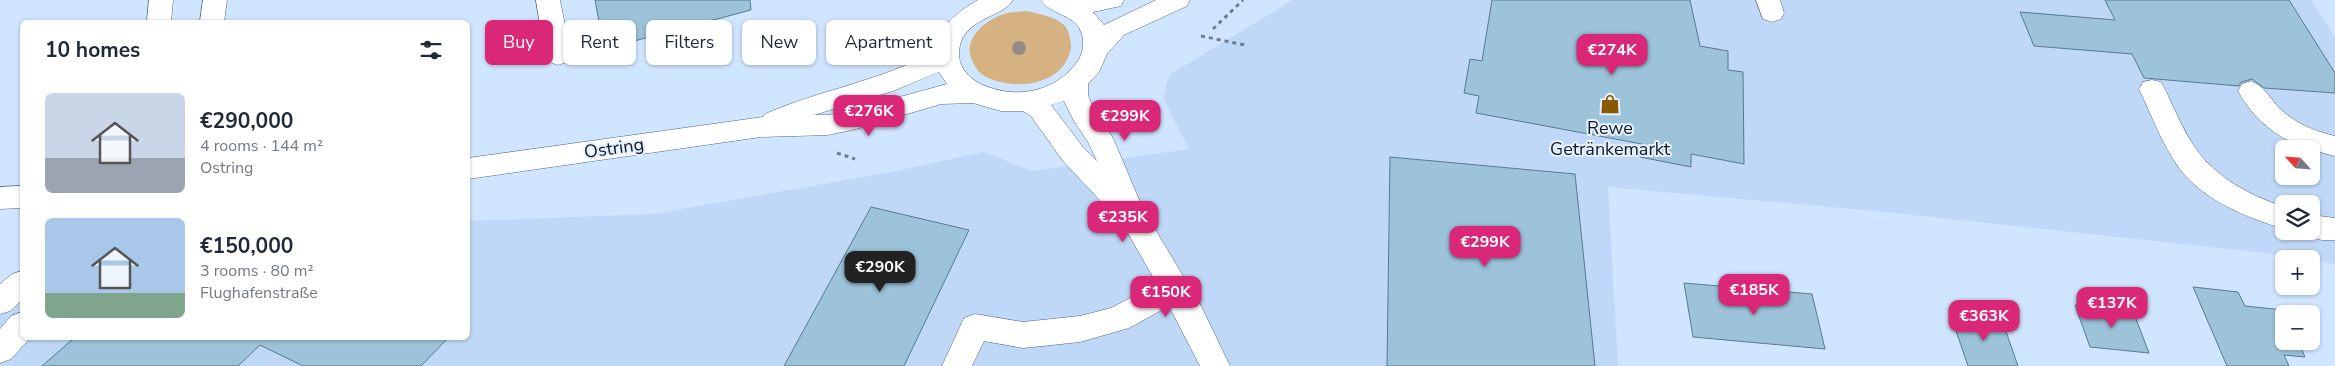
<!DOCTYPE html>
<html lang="en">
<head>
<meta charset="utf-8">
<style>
	:root { --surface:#fff; --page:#f2f2f3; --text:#1f2937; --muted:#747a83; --accent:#db2777 }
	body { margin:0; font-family:"Nunito Sans",sans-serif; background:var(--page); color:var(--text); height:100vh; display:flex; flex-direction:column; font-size:19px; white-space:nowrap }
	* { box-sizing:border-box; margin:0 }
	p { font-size:16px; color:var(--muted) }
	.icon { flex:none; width:28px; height:28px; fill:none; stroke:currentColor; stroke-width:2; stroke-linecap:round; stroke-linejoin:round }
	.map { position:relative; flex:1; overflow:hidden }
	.panel { position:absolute; left:20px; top:20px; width:450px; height:320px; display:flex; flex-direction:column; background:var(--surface); border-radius:8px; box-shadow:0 1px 4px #0004 }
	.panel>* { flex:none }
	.banner { position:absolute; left:485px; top:20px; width:475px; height:45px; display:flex; gap:10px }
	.needle { width:32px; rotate:296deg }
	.tools { position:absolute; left:2275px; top:140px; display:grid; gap:10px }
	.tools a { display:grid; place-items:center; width:45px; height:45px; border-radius:8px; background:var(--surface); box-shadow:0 1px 4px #0004; font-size:25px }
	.price { position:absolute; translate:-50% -42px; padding:0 11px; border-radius:10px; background:var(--accent); color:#fff; font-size:16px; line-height:32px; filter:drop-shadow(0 1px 2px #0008) }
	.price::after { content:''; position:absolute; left:50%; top:30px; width:15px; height:11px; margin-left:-8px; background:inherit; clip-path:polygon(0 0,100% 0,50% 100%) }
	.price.on { background:#222; color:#fff }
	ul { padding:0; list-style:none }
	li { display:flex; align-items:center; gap:15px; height:125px; padding:0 25px }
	li span { display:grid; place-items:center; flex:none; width:140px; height:100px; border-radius:8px; color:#555 }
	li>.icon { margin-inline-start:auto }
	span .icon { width:60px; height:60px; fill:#fffc; stroke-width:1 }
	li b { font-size:21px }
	h2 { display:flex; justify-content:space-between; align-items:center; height:60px; padding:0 25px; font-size:21px }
	.pill { padding:0 18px; border-radius:8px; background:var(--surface); box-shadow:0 1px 4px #0004; font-size:18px; line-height:45px }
	.pill.on { background:var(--accent); color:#fff }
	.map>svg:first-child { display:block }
</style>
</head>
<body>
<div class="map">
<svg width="2335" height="366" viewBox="0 0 2335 366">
	<rect width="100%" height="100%" fill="#d0e5ff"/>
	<path fill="#bfd8f7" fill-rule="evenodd" d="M1293,0H2311L2335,37V264L2275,254L1885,212L1608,187L1618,366H0V315L22,296V338H468V221L654,214L891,172L984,152L1032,171L1189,149L1163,98L1169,75ZM2284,149H2311V176H2284ZM2284,204H2311V231H2284Z"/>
	<path fill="#d6b181" d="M1026,11C1039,14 1055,16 1065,26C1069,31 1071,41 1071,47C1065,85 1018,91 988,78C979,74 975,67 971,58C964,37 986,20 1004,14C1010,12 1019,12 1026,11Z"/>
	<path fill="#9cc3da" stroke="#567b90" d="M595,0H750L751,10L604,49Z
		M1492,0H1690L1700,46L1728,51V70L1743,72L1744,164L1691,154V167L1640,157L1642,144L1476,113L1479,96L1464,93L1470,59L1482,61Z
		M2105,0H2289L2335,73V93L2264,88L2252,79L2241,82L2239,86L2144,78L2132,54L2034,46L2020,12L2115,20Z
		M1390,157L1575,174L1595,366H1387Z
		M871,207L969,230L904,366H784Z
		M1684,283L1812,294L1825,349L1693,337Z
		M2193,287L2238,292L2245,306L2283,310L2285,314L2284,341H2298L2305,357L2284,355L2289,366H2227Z
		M2075,305L2133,311L2149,353L2090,347Z
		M1951,316L2002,320L2018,366H1968Z
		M74,338H448L421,366H303L260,345L238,366H42Z"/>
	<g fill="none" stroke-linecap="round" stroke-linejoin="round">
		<defs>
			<path id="minor" d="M149,0H173L171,22H147Z
				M203,0H227L224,22H200Z
				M536,0H560L571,56L567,62L558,65L549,62L545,56Z
				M978,0H1013C1004,16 969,18 961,42C948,81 1001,97 1031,91C1047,88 1062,80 1073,67C1082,58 1086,45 1081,32C1075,14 1050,15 1041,0H1124L1121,6L1093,12L1104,25L1156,0H1190L1187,6L1124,35L1107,54L1099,72L1088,84V95L1094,110L1113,138L1143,209L1201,306L1230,366H1200L1169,306L1129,328L1080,342L1023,348L984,341L972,366H942L964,318L975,314L1023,322L1080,316L1111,308L1157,284L1117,214L1111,212L1063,161L1031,116L1023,111H1001L973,103L941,104L856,129L828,135L761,137L468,179V158L763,117L765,114C820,90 880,81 934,52C939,27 956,12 978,0ZM939,72L947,84L856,109L828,115H814L893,91ZM1064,101L1074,121L1088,142L1097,161L1083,147L1051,105Z
				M1756,0H1780L1784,13L1781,19L1772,22L1763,19Z
				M2152,80L2161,82C2171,100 2178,120 2189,138C2209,174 2246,194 2284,207V229C2246,217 2204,201 2179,168C2162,144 2152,116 2139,89L2143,82Z
				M2251,81C2264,86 2270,98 2279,108C2295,123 2313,131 2335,136V156C2292,146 2261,132 2238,91L2242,84Z
				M22,186V208L0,209V187Z
				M2311,215L2335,218V240H2322L2301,234L2300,231H2311Z
				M22,271V300L10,311L0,314V284L12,274Z
				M22,312V338H30L11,359L0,363V329L11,316Z"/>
		</defs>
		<use href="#minor" stroke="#506783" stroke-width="1"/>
		<path stroke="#6e7d90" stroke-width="3" stroke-dasharray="4 4" stroke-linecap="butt" d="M1213,29L1243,0
			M1201,36L1245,45
			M837,153L855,159"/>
		<use href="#minor" fill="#fff" fill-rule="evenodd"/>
	</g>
	<circle fill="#928c82" cx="1019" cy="48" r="7"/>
	<defs>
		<symbol id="shop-bare" viewBox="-9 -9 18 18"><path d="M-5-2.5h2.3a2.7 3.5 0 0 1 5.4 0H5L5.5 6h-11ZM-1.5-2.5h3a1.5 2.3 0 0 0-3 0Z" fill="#885900" stroke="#e6f1fe" stroke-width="2.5" paint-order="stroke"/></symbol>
	</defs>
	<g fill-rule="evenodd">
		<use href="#shop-bare" x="1596" y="90" width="28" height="28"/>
	</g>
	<g text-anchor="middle" stroke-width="4" stroke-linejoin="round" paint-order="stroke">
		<g font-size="18" fill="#111a26" stroke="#e6f1fe">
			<text x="1610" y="134">Rewe<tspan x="1610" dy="21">Getränkemarkt</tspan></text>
		</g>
		<g font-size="18" fill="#111a26" stroke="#e6f1fe">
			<text transform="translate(614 148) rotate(-8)" y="6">Ostring</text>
		</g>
	</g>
</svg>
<div class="tools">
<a><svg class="needle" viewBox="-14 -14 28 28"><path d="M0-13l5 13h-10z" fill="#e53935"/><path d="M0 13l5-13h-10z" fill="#747a83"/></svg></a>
<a><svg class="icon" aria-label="layers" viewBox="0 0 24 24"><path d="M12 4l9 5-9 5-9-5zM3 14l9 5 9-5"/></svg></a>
<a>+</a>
<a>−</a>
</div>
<b class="price" style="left:1612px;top:76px">€274K</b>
<b class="price" style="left:869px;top:137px">€276K</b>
<b class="price" style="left:1125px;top:142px">€299K</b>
<b class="price" style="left:1123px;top:243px">€235K</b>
<b class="price" style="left:1485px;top:268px">€299K</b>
<b class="price on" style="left:880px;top:293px">€290K</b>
<b class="price" style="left:1754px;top:316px">€185K</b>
<b class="price" style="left:1166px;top:318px">€150K</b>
<b class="price" style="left:2112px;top:329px">€137K</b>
<b class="price" style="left:1984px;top:342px">€363K</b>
<div class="banner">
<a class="pill on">Buy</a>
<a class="pill">Rent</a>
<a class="pill">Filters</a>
<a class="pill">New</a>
<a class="pill">Apartment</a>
</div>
<section class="panel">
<h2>10 homes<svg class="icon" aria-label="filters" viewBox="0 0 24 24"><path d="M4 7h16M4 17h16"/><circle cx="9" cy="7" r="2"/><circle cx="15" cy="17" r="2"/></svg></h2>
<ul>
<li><span style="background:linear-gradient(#c9d6e8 65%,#9aa5b1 0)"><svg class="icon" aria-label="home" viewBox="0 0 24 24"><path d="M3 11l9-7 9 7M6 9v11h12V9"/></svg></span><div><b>€290,000</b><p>4 rooms · 144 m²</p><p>Ostring</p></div></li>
<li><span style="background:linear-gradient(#a9c7e8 75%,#7fa58c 0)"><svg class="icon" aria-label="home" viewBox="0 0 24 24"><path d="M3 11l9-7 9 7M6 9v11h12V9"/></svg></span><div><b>€150,000</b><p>3 rooms · 80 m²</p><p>Flughafenstraße</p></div></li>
</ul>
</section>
</div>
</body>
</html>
